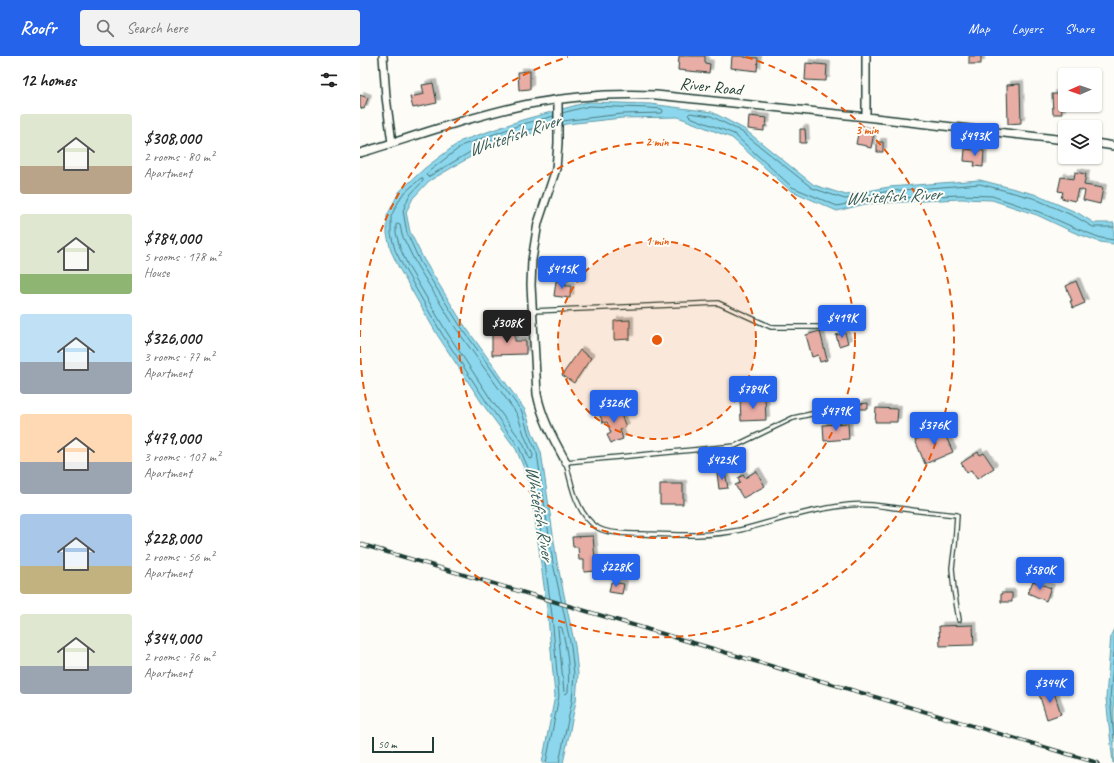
<!DOCTYPE html>
<html lang="en">
<head>
<meta charset="utf-8">
<style>
	:root { --surface:#fff; --page:#f2f2f2; --text:#222; --muted:#767676; --accent:#2563eb }
	body { margin:0; font-family:Caveat,sans-serif; background:var(--page); color:var(--text); height:100vh; display:flex; flex-direction:column; font-size:15px; white-space:nowrap }
	* { box-sizing:border-box; margin:0 }
	p { font-size:13px; color:var(--muted) }
	.icon { flex:none; width:22px; height:22px; fill:none; stroke:currentColor; stroke-width:2; stroke-linecap:round; stroke-linejoin:round }
	.map { position:relative; flex:1; overflow:hidden }
	.sheet { display:flex; flex-direction:column; background:var(--surface); width:360px }
	.sheet>* { flex:none }
	.needle { width:26px; rotate:268deg }
	.tools { position:absolute; left:698px; top:12px; display:grid; gap:8px }
	.tools a { display:grid; place-items:center; width:44px; height:44px; border-radius:4px; background:var(--surface); box-shadow:0 1px 3px #0004; font-size:20px }
	.scale { position:absolute; left:12px; bottom:10px; width:62px; box-sizing:border-box; padding-left:4px; border:2px solid #1f3d34; border-top:0; font-size:11px; line-height:14px; white-space:nowrap; color:#1f3d34; -webkit-text-stroke:3px #fdfcf7; paint-order:stroke }
	.price { position:absolute; translate:-50% -34px; padding:0 9px; border-radius:4px; background:var(--accent); color:#fff; font-size:13px; line-height:26px; filter:drop-shadow(0 1px 2px #0008) }
	.price::after { content:''; position:absolute; left:50%; top:24px; width:12px; height:9px; margin-left:-6px; background:inherit; clip-path:polygon(0 0,100% 0,50% 100%) }
	.price.selected { background:#222; color:#fff }
	ul { padding:0; list-style:none }
	li { display:flex; align-items:center; gap:12px; height:100px; padding:0 20px }
	li span { display:grid; place-items:center; flex:none; width:112px; height:80px; border-radius:4px; color:#555 }
	li>.icon { margin-inline-start:auto }
	span .icon { width:48px; height:48px; fill:#fffc; stroke-width:1 }
	li b { font-size:17px }
	h2 { display:flex; justify-content:space-between; align-items:center; height:48px; padding:0 20px; font-size:17px }
	header { display:flex; align-items:center; gap:24px; box-sizing:border-box; height:56px; padding:0 20px; background:var(--accent); color:#fff }
	header strong { font-size:19px }
	nav { display:flex; gap:22px; margin-inline-start:auto; font-size:14px }
	.search { width:280px; height:36px; background:var(--page); display:flex; align-items:center; gap:10px; box-sizing:border-box; padding:0 14px; border-radius:4px; color:var(--muted); font-size:15px }
	main { display:flex; flex:1; min-height:0 }
	.map>svg:first-child { display:block }
</style>
</head>
<body>
<header>
<strong>Roofr</strong>
<div class="search"><svg class="icon" aria-label="search" viewBox="0 0 24 24"><circle cx="10" cy="10" r="6"/><path d="M15 15l6 6"/></svg>Search here</div>
<nav><a>Map</a><a>Layers</a><a>Share</a></nav>
</header>
<main>
<section class="sheet">
<h2>12 homes<svg class="icon" aria-label="filters" viewBox="0 0 24 24"><path d="M4 7h16M4 17h16"/><circle cx="9" cy="7" r="2"/><circle cx="15" cy="17" r="2"/></svg></h2>
<ul>
<li><span style="background:linear-gradient(#dfe7d0 65%,#b9a48a 0)"><svg class="icon" aria-label="home" viewBox="0 0 24 24"><path d="M3 11l9-7 9 7M6 9v11h12V9"/></svg></span><div><b>$308,000</b><p>2 rooms · 80 m²</p><p>Apartment</p></div></li>
<li><span style="background:linear-gradient(#dfe7d0 75%,#8fb573 0)"><svg class="icon" aria-label="home" viewBox="0 0 24 24"><path d="M3 11l9-7 9 7M6 9v11h12V9"/></svg></span><div><b>$784,000</b><p>5 rooms · 178 m²</p><p>House</p></div></li>
<li><span style="background:linear-gradient(#bfe0f5 60%,#9aa5b1 0)"><svg class="icon" aria-label="home" viewBox="0 0 24 24"><path d="M3 11l9-7 9 7M6 9v11h12V9"/></svg></span><div><b>$326,000</b><p>3 rooms · 77 m²</p><p>Apartment</p></div></li>
<li><span style="background:linear-gradient(#ffd9b3 60%,#9aa5b1 0)"><svg class="icon" aria-label="home" viewBox="0 0 24 24"><path d="M3 11l9-7 9 7M6 9v11h12V9"/></svg></span><div><b>$479,000</b><p>3 rooms · 107 m²</p><p>Apartment</p></div></li>
<li><span style="background:linear-gradient(#a9c7e8 65%,#c2b280 0)"><svg class="icon" aria-label="home" viewBox="0 0 24 24"><path d="M3 11l9-7 9 7M6 9v11h12V9"/></svg></span><div><b>$228,000</b><p>2 rooms · 56 m²</p><p>Apartment</p></div></li>
<li><span style="background:linear-gradient(#dfe7d0 65%,#9aa5b1 0)"><svg class="icon" aria-label="home" viewBox="0 0 24 24"><path d="M3 11l9-7 9 7M6 9v11h12V9"/></svg></span><div><b>$344,000</b><p>2 rooms · 76 m²</p><p>Apartment</p></div></li>
</ul>
</section>
<div class="map">
<svg width="754" height="707" viewBox="0 0 754 707">
	<defs>
		<filter id="shadow"><feDropShadow dx="3.5" dy="-3.5" stdDeviation="0" flood-color="#0004"/></filter>
	</defs>
	<rect width="100%" height="100%" fill="#fdfcf7"/>
	<filter id="ink" filterUnits="userSpaceOnUse"><feTurbulence type="fractalNoise" baseFrequency=".025" numOctaves="2"/><feDisplacementMap in="SourceGraphic" scale="8" xChannelSelector="R" yChannelSelector="G"/><feConvolveMatrix kernelMatrix="1 2 1 2 8 2 1 2 1" color-interpolation-filters="sRGB"/></filter>
	<g filter="url(#ink)">
		<path fill="#8cd7ed" stroke="#6099a3" d="M228,46L290,48L352,56L384,73L454,129L486,139L529,131L620,124L674,138L718,157L734,167H754V188L740,186L713,176L677,159L632,144L600,143L505,148L477,155L430,134L372,82L318,61L262,62L206,68L131,89L69,125L53,142L46,156L50,176L64,204L102,266L165,354L173,378L181,396L197,506L215,590L218,618L216,645L203,707H182L195,640L188,560L175,463L168,422L156,393L124,350L78,280L40,214L31,195L27,178V160L39,136L65,112L101,85L162,64Z
			M754,573V707H753L746,642L751,579Z"/>
		<g fill="none" stroke-linecap="round" stroke-linejoin="round">
			<path stroke="#4b7b7e" stroke-width="1" d="M202,57L229,50L289,52L302,53L303,55L302,57L262,58L202,65
				M194,60L163,68L103,89L68,116L66,119L68,121L129,85L194,67
				M37,168L40,169L42,179L56,208L95,271L157,358L165,381L173,399L172,403L169,402L163,387L132,345L86,275L48,210L40,192L36,177V169Z
				M754,171H733L716,161L673,142L620,128L530,135L485,143L452,132L382,76L351,60L330,57L328,59L330,61L374,78L432,131L477,150L505,144L599,139L632,140L679,156L715,172L741,182L754,184
				M199,571H201L202,572C207,594 210,613 208,636L206,638L204,636L198,573Z
				M754,597L750,642L754,682
				M186,707L199,640L192,559L179,463L172,421L159,391L128,348L82,278L44,212L35,194L31,178V160L42,139L61,122L63,123V125L49,140L43,155L47,177L60,206L99,268L162,356L169,379L177,397L193,507L211,590L214,618L212,645L199,707"/>
		</g>
		<path fill="#e8ada5" stroke="#1f3d34" filter="url(#shadow)" d="M319,0H345V7L350,8L349,17L318,14Z
			M372,0H384V1L398,2L397,15L371,12Z
			M609,0H621V8H609Z
			M446,7L467,9L466,25L445,24Z
			M170,15V33L159,34L158,16Z
			M73,27L77,47L53,52L50,41L64,38L62,29Z
			M660,28L661,67L648,68L647,29Z
			M692,38H701L702,58H693Z
			M0,39L8,42L4,53L0,52Z
			M389,60L407,62L406,70H404V75L388,73Z
			M440,73H445L446,87H440Z
			M499,73L514,77L511,92L507,91V90L496,88Z
			M517,86H523V96H517Z
			M605,93L624,95L623,111L614,110L615,106L604,105Z
			M715,116L726,118L724,129L743,132L740,148L723,144L725,135L718,133L715,145L701,142L703,136L698,135L701,121L714,123Z
			M196,225L206,227L205,230H211L210,242L194,240Z
			M716,225L725,247L713,252L710,245H712L706,230Z
			M270,264V283L254,284V265Z
			M155,275V285H166V298L132,299V276Z
			M460,275L467,304L460,306L458,299L452,301L446,279Z
			M485,277L488,287L479,290L476,279Z
			M220,294L231,302L214,327L202,319Z
			M405,342L406,364L381,365L380,343Z
			M508,347V353H499V348Z
			M253,352L255,358L260,356L266,371L260,374L263,383L251,387L247,379L251,377L247,366L243,367L239,357Z
			M516,352L538,353L537,366H515Z
			M488,367L489,383L464,385L463,369Z
			M582,372L593,396L565,408L555,384Z
			M618,396L620,399L624,397L634,412L617,423L611,414L607,417L601,407Z
			M396,415L405,430L383,442L375,429L380,427L378,422L383,419L385,422Z
			M365,416L368,432L359,433L357,417Z
			M300,428H323V448H300Z
			M233,480L236,515L224,516V504H219L218,491H213L212,481Z
			M673,525L691,532L686,545L668,537Z
			M251,526L264,528L262,538L249,536Z
			M641,537H652V546H641Z
			M613,569L614,589L580,590L579,570Z
			M693,633L701,658L687,663L679,638Z"/>
		<g fill="none" stroke-linecap="round" stroke-linejoin="round">
			<defs>
				<path id="lane" d="M173,255L358,247L411,271H470
					M479,352L433,362L375,390L206,406C211,429 217,459 238,472C248,478 272,478 283,478C315,479 348,481 380,474C398,470 415,464 432,460C451,455 470,451 489,449C505,447 521,450 537,452C557,455 577,457 597,459L595,489L592,512L594,534L599,564"/>
				<path id="street" d="M23,0L26,41L32,87
					M506,0V61
					M198,44V87L196,113L178,167L172,204L171,229L177,338C182,363 194,384 206,406
					M735,87L754,90
					M0,97C56,80 112,60 169,48C211,40 254,37 296,39L506,61L705,84"/>
			</defs>
			<use href="#lane" stroke="#1f3d34" stroke-width="6"/>
			<use href="#street" stroke="#1f3d34" stroke-width="10"/>
			<use href="#lane" stroke="#fdfcf7" stroke-width="3.5"/>
			<use href="#street" stroke="#fdfcf7" stroke-width="7"/>
			<defs>
				<path id="rail" d="M0,488L738,707"/>
			</defs>
			<use href="#rail" stroke="#1f3d34" stroke-width="4"/>
			<use href="#rail" stroke="#fdfcf7" stroke-width="2.5" stroke-dasharray="8" stroke-linecap="butt"/>
		</g>
	</g>
	<circle cx="297" cy="284" r="99" fill="#e8590c" fill-opacity=".12"/>
	<g fill="none" stroke="#e8590c" stroke-width="2" stroke-dasharray="7 5">
		<circle cx="297" cy="284" r="99"/>
		<circle cx="297" cy="284" r="198"/>
		<path d="M0 281A297 297 0 0 1 208 1M386 1A297 297 0 1 1 0 287"/>
	</g>
	<g text-anchor="middle" stroke-width="4" stroke-linejoin="round" paint-order="stroke">
		<g font-size="17" fill="#1f3d34" stroke="#fdfcf7">
			<text transform="translate(351 30) rotate(6)" y="6">River Road</text>
		</g>
		<g font-size="18" font-style="italic" fill="#355c59" stroke="#fdfcf7">
			<text transform="translate(154 79) rotate(-19)" y="6">Whitefish River</text>
			<text transform="translate(533 140) rotate(-3)" y="6">Whitefish River</text>
			<text transform="translate(180 457) rotate(80)" y="6">Whitefish River</text>
		</g>
	</g>
	<circle cx="297" cy="284" r="6" fill="#e8590c" stroke="#fdfcf7" stroke-width="2"/>
	<g font-size="12" text-anchor="middle" font-weight="bold" fill="#e8590c" stroke="#fdfcf7" stroke-width="4" stroke-linejoin="round" paint-order="stroke">
		<text x="507" y="78">3 min</text>
		<text x="297" y="90">2 min</text>
		<text x="297" y="189">1 min</text>
	</g>
</svg>
<div class="tools">
<a><svg class="needle" viewBox="-14 -14 28 28"><path d="M0-13l5 13h-10z" fill="#e53935"/><path d="M0 13l5-13h-10z" fill="#767676"/></svg></a>
<a><svg class="icon" aria-label="layers" viewBox="0 0 24 24"><path d="M12 4l9 5-9 5-9-5zM3 14l9 5 9-5"/></svg></a>
</div>
<div class="scale">50 m</div>
<b class="price" style="left:615px;top:101px">$493K</b>
<b class="price" style="left:202px;top:234px">$415K</b>
<b class="price" style="left:482px;top:283px">$419K</b>
<b class="price selected" style="left:147px;top:288px">$308K</b>
<b class="price" style="left:393px;top:354px">$784K</b>
<b class="price" style="left:254px;top:368px">$326K</b>
<b class="price" style="left:476px;top:376px">$479K</b>
<b class="price" style="left:574px;top:390px">$376K</b>
<b class="price" style="left:362px;top:425px">$425K</b>
<b class="price" style="left:256px;top:532px">$228K</b>
<b class="price" style="left:680px;top:535px">$580K</b>
<b class="price" style="left:690px;top:648px">$344K</b>
</div>
</main>
</body>
</html>
